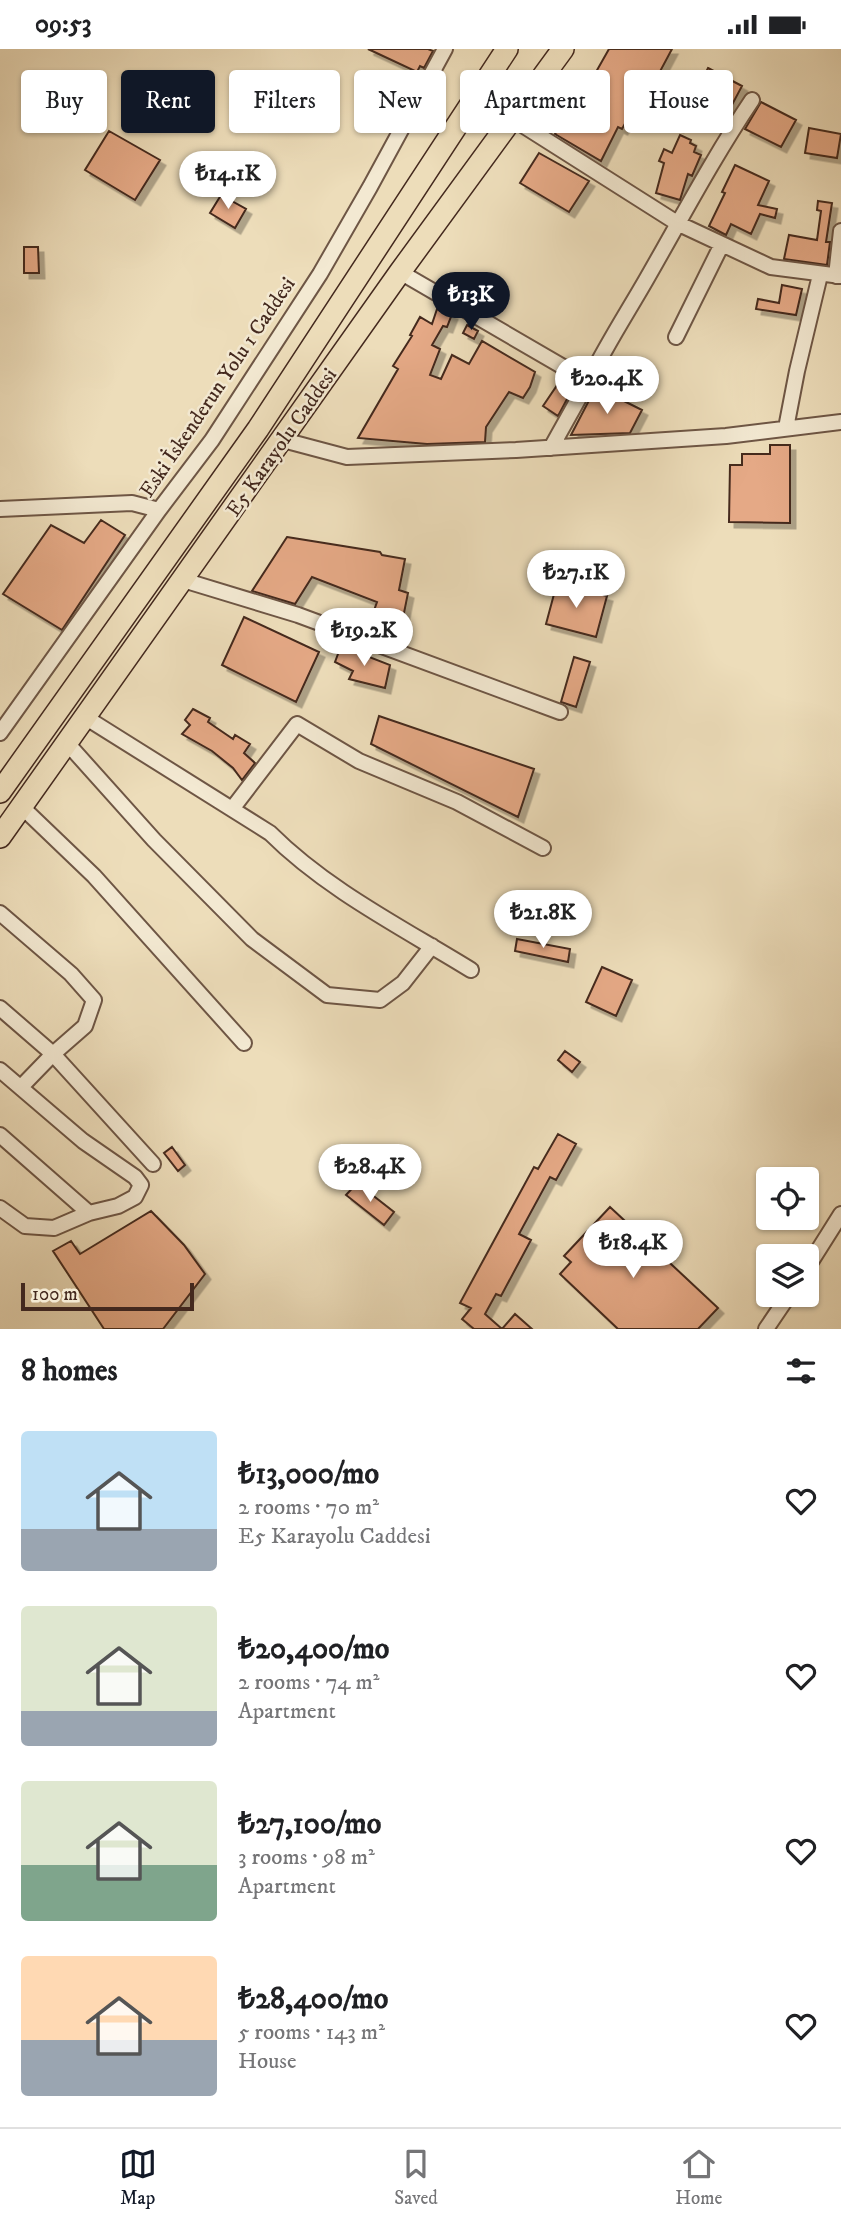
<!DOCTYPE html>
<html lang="en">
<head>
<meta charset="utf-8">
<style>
	:root { --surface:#fff; --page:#f2f2f2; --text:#202124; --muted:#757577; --line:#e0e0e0; --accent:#111827 }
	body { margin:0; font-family:"IM FELL DW Pica",serif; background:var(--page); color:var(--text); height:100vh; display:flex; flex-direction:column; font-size:26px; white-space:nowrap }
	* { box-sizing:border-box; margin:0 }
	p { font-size:23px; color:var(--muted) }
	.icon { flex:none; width:38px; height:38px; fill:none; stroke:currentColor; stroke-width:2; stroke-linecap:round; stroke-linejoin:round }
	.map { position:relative; height:1280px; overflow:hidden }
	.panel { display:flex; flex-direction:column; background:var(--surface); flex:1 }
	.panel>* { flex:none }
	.top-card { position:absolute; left:21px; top:21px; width:800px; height:63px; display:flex; gap:14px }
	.fabs { position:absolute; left:756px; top:1118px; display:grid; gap:14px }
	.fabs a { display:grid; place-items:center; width:63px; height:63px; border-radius:7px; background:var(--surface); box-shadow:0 2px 5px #0004; font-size:35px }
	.scale { position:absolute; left:21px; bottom:18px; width:173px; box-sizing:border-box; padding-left:7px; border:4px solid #44291e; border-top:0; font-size:19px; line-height:24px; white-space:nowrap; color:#44291e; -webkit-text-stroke:5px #f3e9d2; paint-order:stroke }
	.price { position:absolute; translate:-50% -60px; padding:0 16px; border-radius:24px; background:#fff; color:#222; font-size:23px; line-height:46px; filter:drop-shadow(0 2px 4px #0008) }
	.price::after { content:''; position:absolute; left:50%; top:42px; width:21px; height:16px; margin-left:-10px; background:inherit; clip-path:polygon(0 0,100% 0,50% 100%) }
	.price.selected { background:var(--accent); color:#fff }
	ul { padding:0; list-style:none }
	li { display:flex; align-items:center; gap:21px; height:175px; padding:0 21px }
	li span { display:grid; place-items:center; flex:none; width:196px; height:140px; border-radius:7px; color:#555 }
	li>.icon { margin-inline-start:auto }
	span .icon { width:84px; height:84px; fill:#fffc; stroke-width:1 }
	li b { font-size:30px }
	h2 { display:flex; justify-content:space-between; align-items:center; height:84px; padding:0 21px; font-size:30px }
	.tag { padding:0 24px; border-radius:7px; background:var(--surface); box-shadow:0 2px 5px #0004; font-size:24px; line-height:63px }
	.tag.selected { background:var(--accent); color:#fff }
	.status { display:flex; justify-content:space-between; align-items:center; height:49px; padding:0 35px; background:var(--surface); direction:ltr }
	.status svg { height:19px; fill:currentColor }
	.dock { display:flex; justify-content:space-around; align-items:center; height:98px; border-top:2px solid var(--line); background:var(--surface); font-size:19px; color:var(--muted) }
	.dock a { display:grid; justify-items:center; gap:4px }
	.dock .selected { color:var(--accent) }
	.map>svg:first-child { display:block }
</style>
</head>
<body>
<div class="status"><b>09:53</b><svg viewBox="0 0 49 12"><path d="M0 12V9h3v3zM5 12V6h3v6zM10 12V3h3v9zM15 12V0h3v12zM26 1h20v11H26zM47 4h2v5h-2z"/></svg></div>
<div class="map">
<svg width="841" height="1280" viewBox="0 0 841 1280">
	<defs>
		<filter id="shadow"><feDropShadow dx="5.5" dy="5.5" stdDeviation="0" flood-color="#0004"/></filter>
	</defs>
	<rect width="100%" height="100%" fill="#edddba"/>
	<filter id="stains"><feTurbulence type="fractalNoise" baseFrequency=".00286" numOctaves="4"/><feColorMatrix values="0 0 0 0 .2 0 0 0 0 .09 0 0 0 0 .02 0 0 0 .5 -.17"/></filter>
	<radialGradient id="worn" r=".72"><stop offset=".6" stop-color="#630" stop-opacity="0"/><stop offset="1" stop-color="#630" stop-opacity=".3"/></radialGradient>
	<path fill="#e5a986" stroke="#44291e" stroke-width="2" filter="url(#shadow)" d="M368,0H428L433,2L424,19L420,17L417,23Z
		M609,0H672L657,28L693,49L678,78L636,55L622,80L618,78L601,112L555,85L571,58L575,60Z
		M708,19L742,37L725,69L693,49Z
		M761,53L796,71L781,98L745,80Z
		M809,79L841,85L837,109L805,104Z
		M109,82L160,111L135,151L85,121Z
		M680,86L691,91L690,94L696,97L694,103L701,106L692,127L688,125L680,151L656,144L664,114L659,112L664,100L672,104Z
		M539,104L589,132L569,163L520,134Z
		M735,116L769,132L758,156L777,160L775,169L760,165L751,185L731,175L726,186L709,177L725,144L722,143Z
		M221,146L246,160L235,179L210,164Z
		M818,152L832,154L826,193H830L827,216L784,210L789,186L817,191L821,162L817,161Z
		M24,198H38L39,224H24Z
		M782,236L802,240L796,266L756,260L758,250L779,254Z
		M437,260L452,265L447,278L443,277L432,296L440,300L430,326L441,330L452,306L469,315L482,292L535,323L530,338L523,349L509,343L486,378L485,393L427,395L358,389L398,320L393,317L412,287L410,286L420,268L432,275Z
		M467,276L478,282L474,290L463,284Z
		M562,329L574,337L558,367L543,357Z
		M596,338L642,361L630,384L571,386Z
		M770,396H790V474L729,473L730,416H742V405H770Z
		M101,471L125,486L62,581L3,545L51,476L84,494Z
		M287,488L380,503L382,506L405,510L399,541L408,544L400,584L384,578L382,587L367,581L377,553L312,528L295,555L252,542Z
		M557,534L607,547L596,588L546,575Z
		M244,568L319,603L296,653L222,616Z
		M341,597L390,616L385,639L349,630L353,622L335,613Z
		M574,608L590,613L576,658L561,653Z
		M193,660L210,669L208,673L233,690L235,686L250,695L244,704L255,714L242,731L233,719L212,702L182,685L190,676L185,671Z
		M379,667L534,720L518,768L371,695Z
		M517,890L570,900L568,913L515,902Z
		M602,918L632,931L616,967L586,953Z
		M565,1002L580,1013L572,1023L558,1011Z
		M558,1085L576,1095L556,1131L550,1128L519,1185L531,1191L501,1247L496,1245L485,1265L502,1280L515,1265L532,1280H474L462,1270L471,1259L460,1254L534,1118L538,1120Z
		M172,1098L185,1116L178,1122L164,1104Z
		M357,1134L394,1163L384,1176L346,1146Z
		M610,1158L718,1259L698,1280H618L560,1225L571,1213L564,1207Z
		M151,1162L184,1196L205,1225L163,1280H104L53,1202L71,1192L80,1205Z"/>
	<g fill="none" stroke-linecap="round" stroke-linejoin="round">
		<defs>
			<path id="minor" d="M513,70L677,174L771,218L841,227
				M400,223L572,323L590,329C607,295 627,264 646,231C681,170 713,109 752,51
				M836,227L841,182
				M676,288L722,195
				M786,379L797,322L820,226
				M283,391L347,408L516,401L726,387L841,373
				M551,399L590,329
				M0,460L132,454L159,461
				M183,531L298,566L560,663
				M85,668L270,784C327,841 403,879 471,921
				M0,684L159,461L212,391L320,225L370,138L445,0
				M67,694L154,791L252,890L327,946L380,951L403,934L432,897
				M22,758L94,827L244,994
				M232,760L297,675L359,712L457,753L543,799
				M0,864L71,925L94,951L85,977L53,1005L21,1038
				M0,959L53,1005L153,1115
				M0,1021L83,1092L135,1128L141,1136L135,1148L118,1157L89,1164L54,1179L25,1177L0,1159
				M0,1086L89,1164
				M807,1219L841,1165
				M766,1280L789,1246"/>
			<path id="highway" d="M0,743L258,380L507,0
				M0,788L400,223L563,0"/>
		</defs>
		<use href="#minor" stroke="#6e5645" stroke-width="18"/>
		<use href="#highway" stroke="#44291e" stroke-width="24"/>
		<use href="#minor" stroke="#f3e9d2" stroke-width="14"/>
		<use href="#highway" stroke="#edddba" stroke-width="21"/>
	</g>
	<g text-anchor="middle" stroke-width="5" stroke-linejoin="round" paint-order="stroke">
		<g font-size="21" fill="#44291e" stroke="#f3e9d2">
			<text transform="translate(217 338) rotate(-56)" y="7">Eski İskenderun Yolu 1 Caddesi</text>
			<text transform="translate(281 393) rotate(-55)" y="7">E5 Karayolu Caddesi</text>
		</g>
	</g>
	<rect width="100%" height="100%" filter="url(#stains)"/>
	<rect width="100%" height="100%" fill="url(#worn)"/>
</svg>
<div class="fabs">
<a><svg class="icon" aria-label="locate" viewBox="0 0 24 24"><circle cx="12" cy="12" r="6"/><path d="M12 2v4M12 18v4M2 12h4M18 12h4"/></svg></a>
<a><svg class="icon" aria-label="layers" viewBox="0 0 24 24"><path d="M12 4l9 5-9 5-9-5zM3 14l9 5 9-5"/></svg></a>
</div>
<div class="scale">100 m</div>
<b class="price" style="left:228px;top:162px">₺14.1K</b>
<b class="price selected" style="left:471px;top:283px">₺13K</b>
<b class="price" style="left:607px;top:367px">₺20.4K</b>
<b class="price" style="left:576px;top:561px">₺27.1K</b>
<b class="price" style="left:364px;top:619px">₺19.2K</b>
<b class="price" style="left:543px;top:901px">₺21.8K</b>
<b class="price" style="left:370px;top:1155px">₺28.4K</b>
<b class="price" style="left:633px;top:1231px">₺18.4K</b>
<div class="top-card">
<a class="tag">Buy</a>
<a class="tag selected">Rent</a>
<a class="tag">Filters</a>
<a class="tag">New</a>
<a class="tag">Apartment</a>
<a class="tag">House</a>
</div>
</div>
<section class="panel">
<h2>8 homes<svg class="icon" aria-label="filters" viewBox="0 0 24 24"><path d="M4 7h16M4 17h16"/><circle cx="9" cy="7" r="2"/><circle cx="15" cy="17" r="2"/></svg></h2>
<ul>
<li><span style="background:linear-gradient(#bfe0f5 70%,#9aa5b1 0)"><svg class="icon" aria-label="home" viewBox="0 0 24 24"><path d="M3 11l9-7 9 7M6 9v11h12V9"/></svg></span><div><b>₺13,000/mo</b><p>2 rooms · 70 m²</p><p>E5 Karayolu Caddesi</p></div><svg class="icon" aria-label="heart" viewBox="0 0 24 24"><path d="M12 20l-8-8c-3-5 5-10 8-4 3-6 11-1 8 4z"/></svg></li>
<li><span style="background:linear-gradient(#dfe7d0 75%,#9aa5b1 0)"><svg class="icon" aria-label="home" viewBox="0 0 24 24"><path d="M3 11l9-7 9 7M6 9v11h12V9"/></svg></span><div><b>₺20,400/mo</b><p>2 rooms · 74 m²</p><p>Apartment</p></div><svg class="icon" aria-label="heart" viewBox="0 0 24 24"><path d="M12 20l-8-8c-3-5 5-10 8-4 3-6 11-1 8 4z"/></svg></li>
<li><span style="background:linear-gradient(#dfe7d0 60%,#7fa58c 0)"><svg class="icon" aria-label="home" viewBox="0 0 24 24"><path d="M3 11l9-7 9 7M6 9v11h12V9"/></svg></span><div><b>₺27,100/mo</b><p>3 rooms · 98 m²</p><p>Apartment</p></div><svg class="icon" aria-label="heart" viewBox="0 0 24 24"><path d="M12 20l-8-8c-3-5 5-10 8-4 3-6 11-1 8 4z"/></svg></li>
<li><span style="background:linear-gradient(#ffd9b3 60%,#9aa5b1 0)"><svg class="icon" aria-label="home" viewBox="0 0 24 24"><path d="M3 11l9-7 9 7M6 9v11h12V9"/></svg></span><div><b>₺28,400/mo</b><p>5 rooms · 143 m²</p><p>House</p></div><svg class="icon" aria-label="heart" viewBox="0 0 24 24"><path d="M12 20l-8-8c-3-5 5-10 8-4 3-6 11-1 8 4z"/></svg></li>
</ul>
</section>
<nav class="dock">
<a class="selected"><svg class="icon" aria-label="map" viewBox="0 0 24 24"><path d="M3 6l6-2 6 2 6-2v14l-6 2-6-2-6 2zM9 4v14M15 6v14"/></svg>Map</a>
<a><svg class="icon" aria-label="saved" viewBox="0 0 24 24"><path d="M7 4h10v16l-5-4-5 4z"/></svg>Saved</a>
<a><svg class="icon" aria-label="home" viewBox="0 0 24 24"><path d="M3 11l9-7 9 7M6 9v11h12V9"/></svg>Home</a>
</nav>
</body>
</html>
